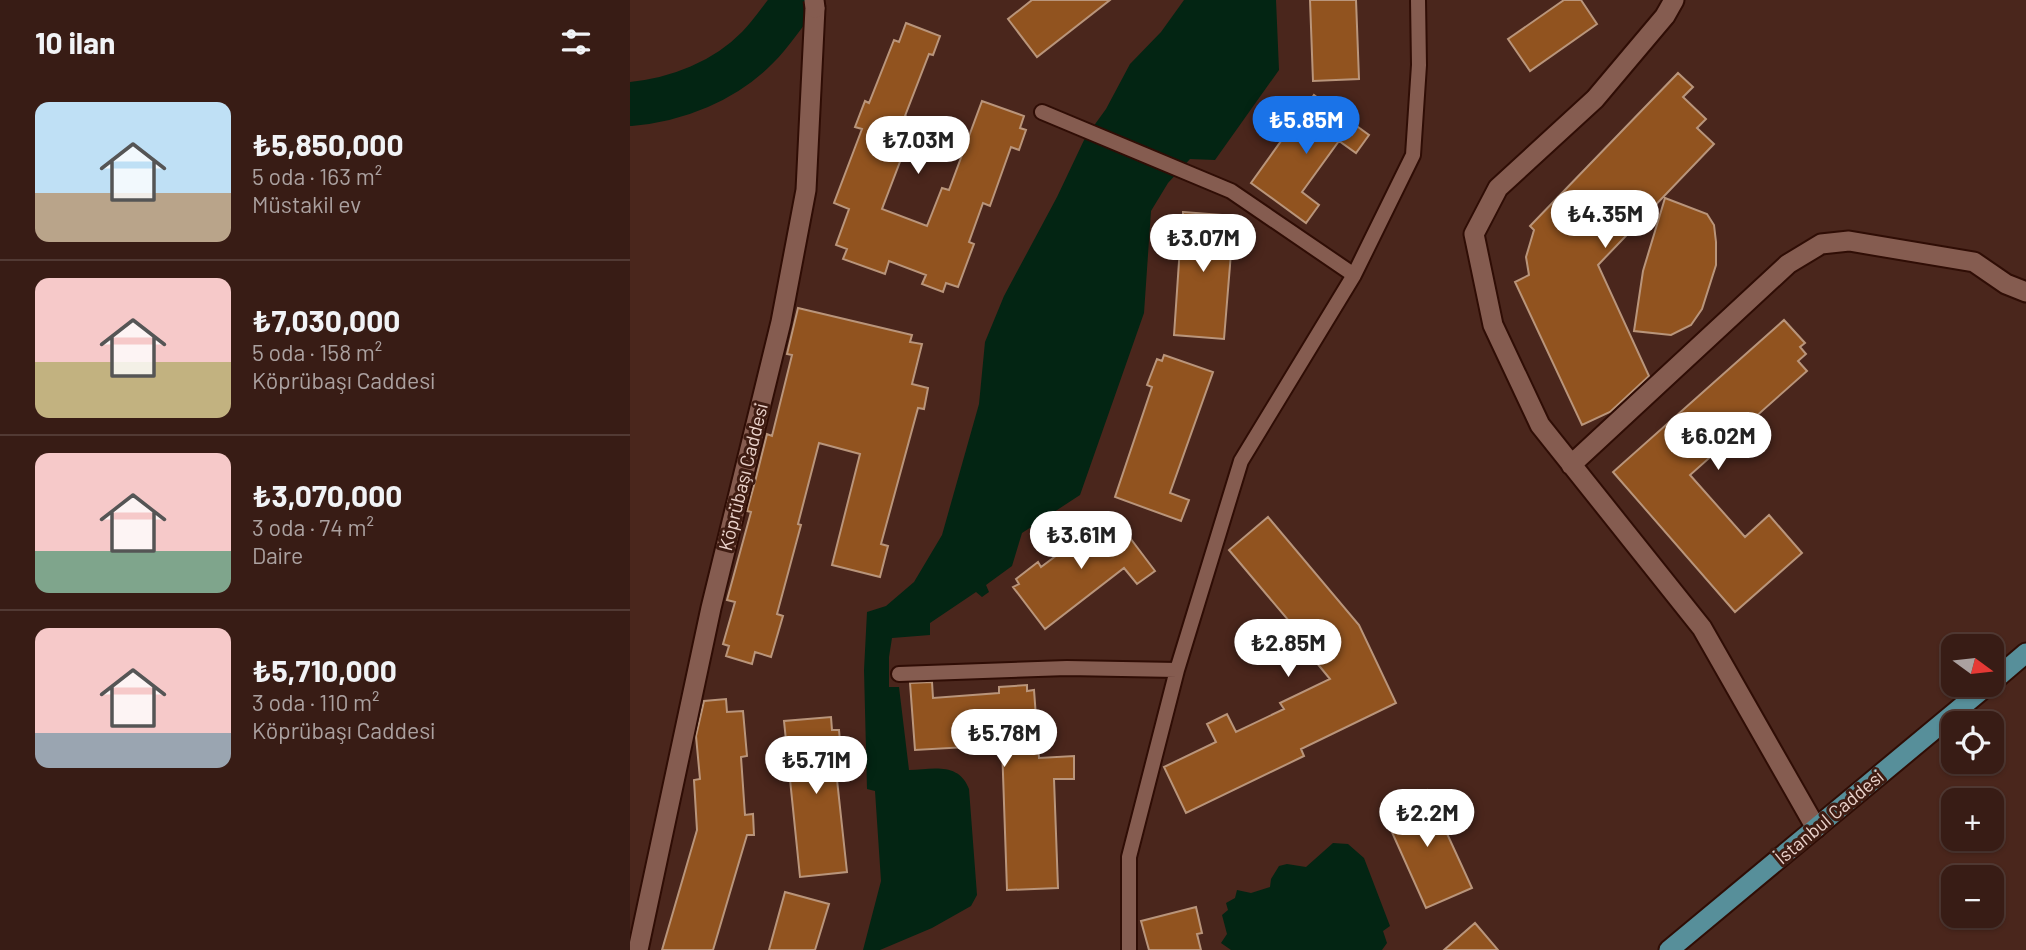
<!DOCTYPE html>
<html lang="tr">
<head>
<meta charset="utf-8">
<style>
	:root { --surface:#381c15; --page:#3f251e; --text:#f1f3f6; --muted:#aba1a0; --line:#523a34; --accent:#1a73e8 }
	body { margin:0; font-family:Barlow,sans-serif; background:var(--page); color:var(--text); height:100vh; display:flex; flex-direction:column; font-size:26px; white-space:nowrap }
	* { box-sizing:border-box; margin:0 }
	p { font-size:23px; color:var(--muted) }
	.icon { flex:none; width:38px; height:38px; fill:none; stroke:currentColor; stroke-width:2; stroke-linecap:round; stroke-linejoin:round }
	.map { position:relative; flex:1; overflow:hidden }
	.drawer { display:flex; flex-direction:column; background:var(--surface); width:630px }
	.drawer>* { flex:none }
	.needle { width:46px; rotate:105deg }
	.tools { position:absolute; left:1311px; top:634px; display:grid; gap:14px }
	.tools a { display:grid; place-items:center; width:63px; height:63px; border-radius:14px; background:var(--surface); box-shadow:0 2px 5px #0004,0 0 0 2px var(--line); font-size:35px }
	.price { position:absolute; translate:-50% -60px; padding:0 16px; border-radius:24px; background:#fff; color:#222; font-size:23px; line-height:46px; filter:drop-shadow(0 2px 4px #0008) }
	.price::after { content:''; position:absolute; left:50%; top:42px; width:21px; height:16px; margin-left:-10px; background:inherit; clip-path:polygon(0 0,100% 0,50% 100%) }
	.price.selected { background:var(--accent); color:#fff }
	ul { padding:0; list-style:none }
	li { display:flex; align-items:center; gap:21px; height:175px; padding:0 35px }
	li+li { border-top:2px solid var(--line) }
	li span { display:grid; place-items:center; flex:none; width:196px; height:140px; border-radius:14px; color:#555 }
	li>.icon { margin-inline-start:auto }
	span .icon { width:84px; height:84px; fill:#fffc; stroke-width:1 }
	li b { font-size:30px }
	h2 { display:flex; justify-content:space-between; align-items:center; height:84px; padding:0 35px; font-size:30px }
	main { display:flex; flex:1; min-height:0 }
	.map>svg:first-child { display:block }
</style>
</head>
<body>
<main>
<section class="drawer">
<h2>10 ilan<svg class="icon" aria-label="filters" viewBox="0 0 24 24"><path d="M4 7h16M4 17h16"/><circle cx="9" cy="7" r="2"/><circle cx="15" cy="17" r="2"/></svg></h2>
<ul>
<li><span style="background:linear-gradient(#bfe0f5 65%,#b9a48a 0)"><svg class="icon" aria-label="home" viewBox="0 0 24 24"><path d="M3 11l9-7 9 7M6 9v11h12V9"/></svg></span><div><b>₺5,850,000</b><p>5 oda · 163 m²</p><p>Müstakil ev</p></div></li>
<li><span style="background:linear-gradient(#f6c9c9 60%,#c2b280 0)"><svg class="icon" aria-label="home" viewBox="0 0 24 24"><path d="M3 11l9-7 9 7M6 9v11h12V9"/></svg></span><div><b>₺7,030,000</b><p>5 oda · 158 m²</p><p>Köprübaşı Caddesi</p></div></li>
<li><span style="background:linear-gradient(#f6c9c9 70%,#7fa58c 0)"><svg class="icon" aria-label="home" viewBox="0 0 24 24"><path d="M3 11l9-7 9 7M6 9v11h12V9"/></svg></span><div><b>₺3,070,000</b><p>3 oda · 74 m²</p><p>Daire</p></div></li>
<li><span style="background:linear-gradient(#f6c9c9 75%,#9aa5b1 0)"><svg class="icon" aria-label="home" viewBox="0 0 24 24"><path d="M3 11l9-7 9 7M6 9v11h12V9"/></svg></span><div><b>₺5,710,000</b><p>3 oda · 110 m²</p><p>Köprübaşı Caddesi</p></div></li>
</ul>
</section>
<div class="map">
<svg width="1396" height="950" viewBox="0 0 1396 950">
	<rect width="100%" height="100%" fill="#4a261c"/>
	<path fill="#032513" d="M554,0H646L649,70L585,160L560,159L538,183L521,211L514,313L450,495L392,533L382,566L356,585L359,592L352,597L346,592L300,623V635L262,638L259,657V687H269L279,770C303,769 329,762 339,789L347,895L341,906L302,928L250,950H233L251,881L245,791L237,789L234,670L237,612L256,606L284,582L312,535L349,404L355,342L374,296L427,197L455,138L476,109L500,64L531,32Z
		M703,843L718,844L734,858L760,926L753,931L757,943L752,950H601L591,943L597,934L592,915L598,910L596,903L605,898L607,890L621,893L640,887L641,879L649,866L657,864L676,867Z"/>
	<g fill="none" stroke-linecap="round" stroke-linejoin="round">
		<path stroke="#032513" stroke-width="44" d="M0,104C47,100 95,81 128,47C142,33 153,15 166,0"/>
	</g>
	<path fill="#91531f" stroke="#b9957b" stroke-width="2" d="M402,0H480L407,57L378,19Z
		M680,0H726L729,79L683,81Z
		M934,0H951L967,24L900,71L878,39Z
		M276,23L310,36L303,55L299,54L275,116L279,118L270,143L276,146L252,209L297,226L312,188L319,190L352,101L394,116L390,128L396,130L389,150L381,147L360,206L353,203L339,242L344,244L328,287L316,283L313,292L292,284L296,275L259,261L255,274L213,259L217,249L206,245L219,209L204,203L232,129L225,127L235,101L239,103L264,40L269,42Z
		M1048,73L1063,87L1053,97L1076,119L1067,128L1084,144L968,265L1019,376L980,412L952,425L885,282L899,275L896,257L904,230L900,226Z
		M684,95L739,135L726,153L709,141L672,192L689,205L676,223L621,183Z
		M1035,198L1077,214L1084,225L1086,242V265L1072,309L1061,325L1041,335L1004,331L1013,271Z
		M553,212L604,216L594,339L544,335L550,247L545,246L547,218L553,219Z
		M168,308L282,335L280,342L292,344L282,384L298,388L294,409L288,408L251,544L258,546L250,577L202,565L230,454L189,443L168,524L171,525L147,614L153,616L141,657L125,652L122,664L96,656L99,646L93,644L105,602L97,600L121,512L117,511L126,478L137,434L142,436L162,355L157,354Z
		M1154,320L1175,343L1170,347L1176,354L1168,361L1177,371L1060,475L1115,537L1139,515L1172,553L1105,612L983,472Z
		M534,355L583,372L540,493L559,500L551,521L485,497L522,387L517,385L527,359L532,361Z
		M482,514L525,571L507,584L494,568L415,629L383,587L389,584L386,579L408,562L411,567Z
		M638,517L729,625L766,703L671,749L674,756L556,813L534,767L586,742L577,724L597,714L606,732L654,709L650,703L700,679L677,651L681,647L599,550Z
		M302,682L303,698L369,693V687L397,685V691L404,690L409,758L444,756V779H424L428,888L377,890L372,745L285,750L280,683Z
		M96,699L97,712L113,711L117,756L111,757L115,815L123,814L124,835H117L83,950H32L67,830L64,780L70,779L66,736L74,701Z
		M201,717L202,730H209L211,752H204L217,872L170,877L154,721Z
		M797,790L842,888L796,908L752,810Z
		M155,892L199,904L185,950H139Z
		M566,907L572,933L567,934L571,950H519L511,921Z
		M845,923L868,950H814Z"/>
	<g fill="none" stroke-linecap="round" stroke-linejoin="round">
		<defs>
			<path id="service" d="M412,112L601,191L724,275
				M269,674L437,668L547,670
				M499,950V857L547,670L611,461L724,275L783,155L789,65L788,0"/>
			<path id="minor" d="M1044,0L1035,16L965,99L868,188L844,234L863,325L910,425L1072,628L1186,828
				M941,465L1158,264L1191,244L1219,241L1344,262L1376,284L1396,292"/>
			<path id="tertiary" d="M8,950L81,608L151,322L176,190L185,8"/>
			<path id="primary" d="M1362,682L1396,653
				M1039,950L1359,684"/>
		</defs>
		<use href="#service" stroke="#2f0d05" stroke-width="18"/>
		<use href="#minor" stroke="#2f0d05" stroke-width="23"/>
		<use href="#tertiary" stroke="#2f0d05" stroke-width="23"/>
		<use href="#primary" stroke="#2f0d05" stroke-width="23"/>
		<use href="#service" stroke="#855c50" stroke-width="14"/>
		<use href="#minor" stroke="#855c50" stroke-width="19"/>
		<use href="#tertiary" stroke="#855c50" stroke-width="19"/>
		<use href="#primary" stroke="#578f9a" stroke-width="19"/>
		<defs>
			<path id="tertiary-bridge" d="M184,0L185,8"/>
		</defs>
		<use href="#tertiary-bridge" stroke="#2f0d05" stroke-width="23" stroke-linecap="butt"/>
		<use href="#tertiary-bridge" stroke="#855c50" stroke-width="19"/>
	</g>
	<g text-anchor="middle" stroke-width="6" stroke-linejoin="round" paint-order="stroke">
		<g font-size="19" fill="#ebd3cc" stroke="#3f1c12">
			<text transform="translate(113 477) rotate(-76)" y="7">Köprübaşı Caddesi</text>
			<text transform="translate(1199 817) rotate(-40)" y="7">İstanbul Caddesi</text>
		</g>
	</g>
</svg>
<div class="tools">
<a><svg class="needle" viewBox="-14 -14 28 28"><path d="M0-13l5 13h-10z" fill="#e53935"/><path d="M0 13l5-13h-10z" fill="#aba1a0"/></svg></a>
<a><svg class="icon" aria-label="locate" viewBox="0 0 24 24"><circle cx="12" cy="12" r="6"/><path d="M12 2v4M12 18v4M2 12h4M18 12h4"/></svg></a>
<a>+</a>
<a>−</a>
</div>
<b class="price selected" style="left:676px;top:156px">₺5.85M</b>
<b class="price" style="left:288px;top:176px">₺7.03M</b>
<b class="price" style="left:975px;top:250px">₺4.35M</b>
<b class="price" style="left:573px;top:274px">₺3.07M</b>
<b class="price" style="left:1088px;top:472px">₺6.02M</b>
<b class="price" style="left:451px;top:571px">₺3.61M</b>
<b class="price" style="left:658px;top:679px">₺2.85M</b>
<b class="price" style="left:374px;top:769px">₺5.78M</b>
<b class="price" style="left:186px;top:796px">₺5.71M</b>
<b class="price" style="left:797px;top:849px">₺2.2M</b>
</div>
</main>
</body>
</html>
